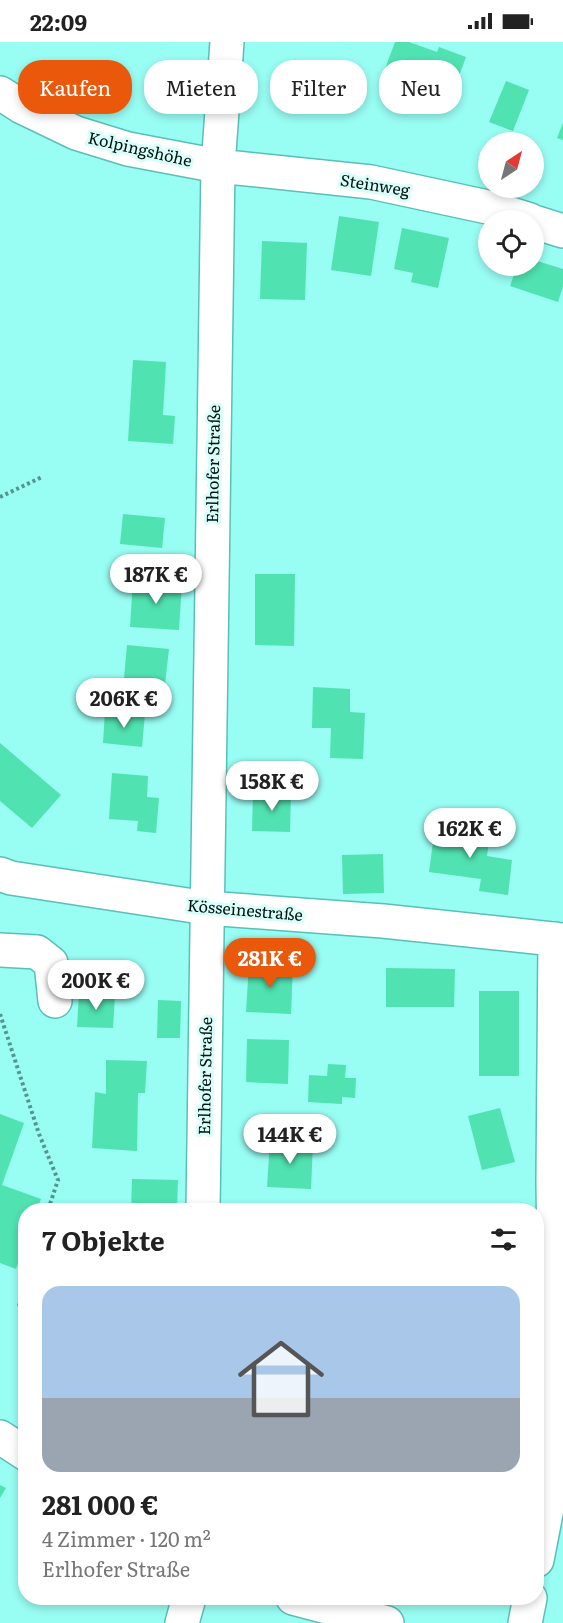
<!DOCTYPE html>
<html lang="de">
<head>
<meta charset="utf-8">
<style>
	:root { --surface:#fff; --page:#f2f2f2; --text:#222; --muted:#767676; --line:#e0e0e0; --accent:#ea580c }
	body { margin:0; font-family:Literata,serif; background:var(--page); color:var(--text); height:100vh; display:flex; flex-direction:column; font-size:22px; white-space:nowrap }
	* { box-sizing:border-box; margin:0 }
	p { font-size:20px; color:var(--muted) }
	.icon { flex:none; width:33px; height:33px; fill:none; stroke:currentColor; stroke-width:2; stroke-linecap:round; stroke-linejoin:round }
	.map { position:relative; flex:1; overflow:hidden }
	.details { position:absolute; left:18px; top:1161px; width:526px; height:402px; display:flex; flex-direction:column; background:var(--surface); border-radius:24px; box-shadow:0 3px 9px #0003 }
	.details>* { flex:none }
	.hud { position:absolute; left:18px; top:18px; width:528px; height:54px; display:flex; gap:12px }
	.needle { width:39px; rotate:36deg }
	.controls { position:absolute; left:478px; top:90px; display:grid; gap:12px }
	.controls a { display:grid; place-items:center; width:66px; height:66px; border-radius:50%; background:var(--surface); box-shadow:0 3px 9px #0003; font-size:30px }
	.price { position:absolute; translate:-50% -51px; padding:0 14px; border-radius:21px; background:#fff; color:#222; font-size:20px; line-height:39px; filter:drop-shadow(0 2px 3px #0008) }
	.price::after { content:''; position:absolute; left:50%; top:36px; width:18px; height:14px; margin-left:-9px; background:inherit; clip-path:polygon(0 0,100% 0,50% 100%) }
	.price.current { background:var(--accent); color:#fff }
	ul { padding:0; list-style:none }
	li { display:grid; align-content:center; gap:12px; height:318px; padding:0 24px }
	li+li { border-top:2px solid var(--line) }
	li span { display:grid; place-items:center; height:186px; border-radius:18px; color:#555 }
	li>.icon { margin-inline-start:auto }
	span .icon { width:108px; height:108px; fill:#fffc; stroke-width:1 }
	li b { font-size:26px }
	h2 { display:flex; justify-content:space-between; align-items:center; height:72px; padding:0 24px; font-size:26px }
	.chip { padding:0 21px; border-radius:24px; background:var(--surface); box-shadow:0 3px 9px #0003; font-size:21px; line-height:54px }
	.chip.current { background:var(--accent); color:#fff }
	.status { display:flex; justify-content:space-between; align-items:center; height:42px; padding:0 30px; background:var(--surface); direction:ltr }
	.status svg { height:16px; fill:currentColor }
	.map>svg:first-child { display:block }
</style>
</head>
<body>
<div class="status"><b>22:09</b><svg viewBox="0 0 49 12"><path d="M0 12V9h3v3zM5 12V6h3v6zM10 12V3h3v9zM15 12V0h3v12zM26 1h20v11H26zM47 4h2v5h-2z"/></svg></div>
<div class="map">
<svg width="563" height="1581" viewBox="0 0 563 1581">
	<rect width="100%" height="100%" fill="#98fdf3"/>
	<path fill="#51e2b1" d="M395,0H409L437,10L439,5L466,15L453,50L430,42L423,59L379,43Z
		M506,39L529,48L513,89L489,80Z
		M563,81V98L557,96Z
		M339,174L379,180L371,234L331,228Z
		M402,186L449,196L438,246L411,240L413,231L394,227Z
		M262,199L307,201L305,258L260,257Z
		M534,218L563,227V244L558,260L510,244L517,224H534Z
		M133,318L166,320L163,373L175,374L173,402L128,399Z
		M123,472L165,476L162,506L120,502Z
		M255,532H295L294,604L255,603Z
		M133,538L182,541L179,588L130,585Z
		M127,603L169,607L164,651L123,647Z
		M313,645L350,647V670L365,671L363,717L330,716L331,686H312Z
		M105,669L145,672L142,705L103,701Z
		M0,701L61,753L32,786L0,759Z
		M112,731L148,734L147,755L159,756L156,791L137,789L138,779L109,777Z
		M253,750H291L290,790L252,789Z
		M435,785L490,792L487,814L512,818L508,853L479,849L481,837L429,830Z
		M383,812L384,851L343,852L342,813Z
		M249,921L293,923L291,972L246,970Z
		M386,926L455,927L454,965H386Z
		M479,949H519V1034H479Z
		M79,951L115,953L113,986L77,985Z
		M158,958L181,959L180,996H157Z
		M247,997L289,998L288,1042L246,1040Z
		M106,1018L147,1019L145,1051H138L137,1109L92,1106L95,1050L106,1052Z
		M328,1022L346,1023L345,1036H356L355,1056L342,1055V1062L308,1060L309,1033L327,1034Z
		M500,1066L515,1120L482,1128L468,1074Z
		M0,1072L24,1081L2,1143L41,1157L37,1168H26V1200L16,1227L0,1221Z
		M270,1098L313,1101L311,1147L267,1145Z
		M132,1137L178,1138L177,1168H131Z
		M501,1163L503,1168H482Z
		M0,1443L6,1446L0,1456Z"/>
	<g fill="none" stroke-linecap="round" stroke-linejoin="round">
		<defs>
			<path id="minor" d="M0,51L22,65L76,91L128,107L218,124L371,140L492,166L530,178
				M534,180L563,189
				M0,832L11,836L207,866L383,879L563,898
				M0,908L37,910L51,921L55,959
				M203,1168L218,124L227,0
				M0,1395L26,1412
				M537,1518L557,1414L553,1140L555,897
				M293,1556L387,1581
				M182,1581L189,1556
				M525,1581L530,1556"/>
		</defs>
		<use href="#minor" stroke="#5ac0b7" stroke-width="36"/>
		<path stroke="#55958f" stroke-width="4" stroke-dasharray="3 3" stroke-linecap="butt" d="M0,455L42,435
			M0,972L39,1092L58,1138L48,1168
			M19,1264L26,1242"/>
		<use href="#minor" stroke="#fff" stroke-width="33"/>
	</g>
	<g text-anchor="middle" stroke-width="6" stroke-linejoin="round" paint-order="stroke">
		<g font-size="16" fill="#001311" stroke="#d9fef9">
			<text transform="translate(140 107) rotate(13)" y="6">Kolpingshöhe</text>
			<text transform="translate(375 143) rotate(9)" y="6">Steinweg</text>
			<text transform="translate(213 422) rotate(-89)" y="6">Erlhofer Straße</text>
			<text transform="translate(245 868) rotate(5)" y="6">Kösseinestraße</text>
			<text transform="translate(205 1034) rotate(-89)" y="6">Erlhofer Straße</text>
		</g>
	</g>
</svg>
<div class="controls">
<a><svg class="needle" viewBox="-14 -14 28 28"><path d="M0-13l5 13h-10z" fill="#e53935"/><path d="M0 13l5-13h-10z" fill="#767676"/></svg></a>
<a><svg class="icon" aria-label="locate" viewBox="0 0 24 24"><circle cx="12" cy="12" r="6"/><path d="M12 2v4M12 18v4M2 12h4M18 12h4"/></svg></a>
</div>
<b class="price" style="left:156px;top:563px">187K €</b>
<b class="price" style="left:124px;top:687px">206K €</b>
<b class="price" style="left:272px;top:770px">158K €</b>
<b class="price" style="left:470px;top:817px">162K €</b>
<b class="price current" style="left:270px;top:947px">281K €</b>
<b class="price" style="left:96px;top:969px">200K €</b>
<b class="price" style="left:290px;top:1123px">144K €</b>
<div class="hud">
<a class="chip current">Kaufen</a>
<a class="chip">Mieten</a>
<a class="chip">Filter</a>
<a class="chip">Neu</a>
</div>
<section class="details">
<h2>7 Objekte<svg class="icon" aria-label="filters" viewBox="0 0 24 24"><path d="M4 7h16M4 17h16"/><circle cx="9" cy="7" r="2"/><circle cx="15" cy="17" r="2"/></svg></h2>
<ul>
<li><span style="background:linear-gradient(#a9c7e8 60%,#9aa5b1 0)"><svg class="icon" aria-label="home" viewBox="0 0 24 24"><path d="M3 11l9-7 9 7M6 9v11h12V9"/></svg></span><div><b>281 000 €</b><p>4 Zimmer · 120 m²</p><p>Erlhofer Straße</p></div></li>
</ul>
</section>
</div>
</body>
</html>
